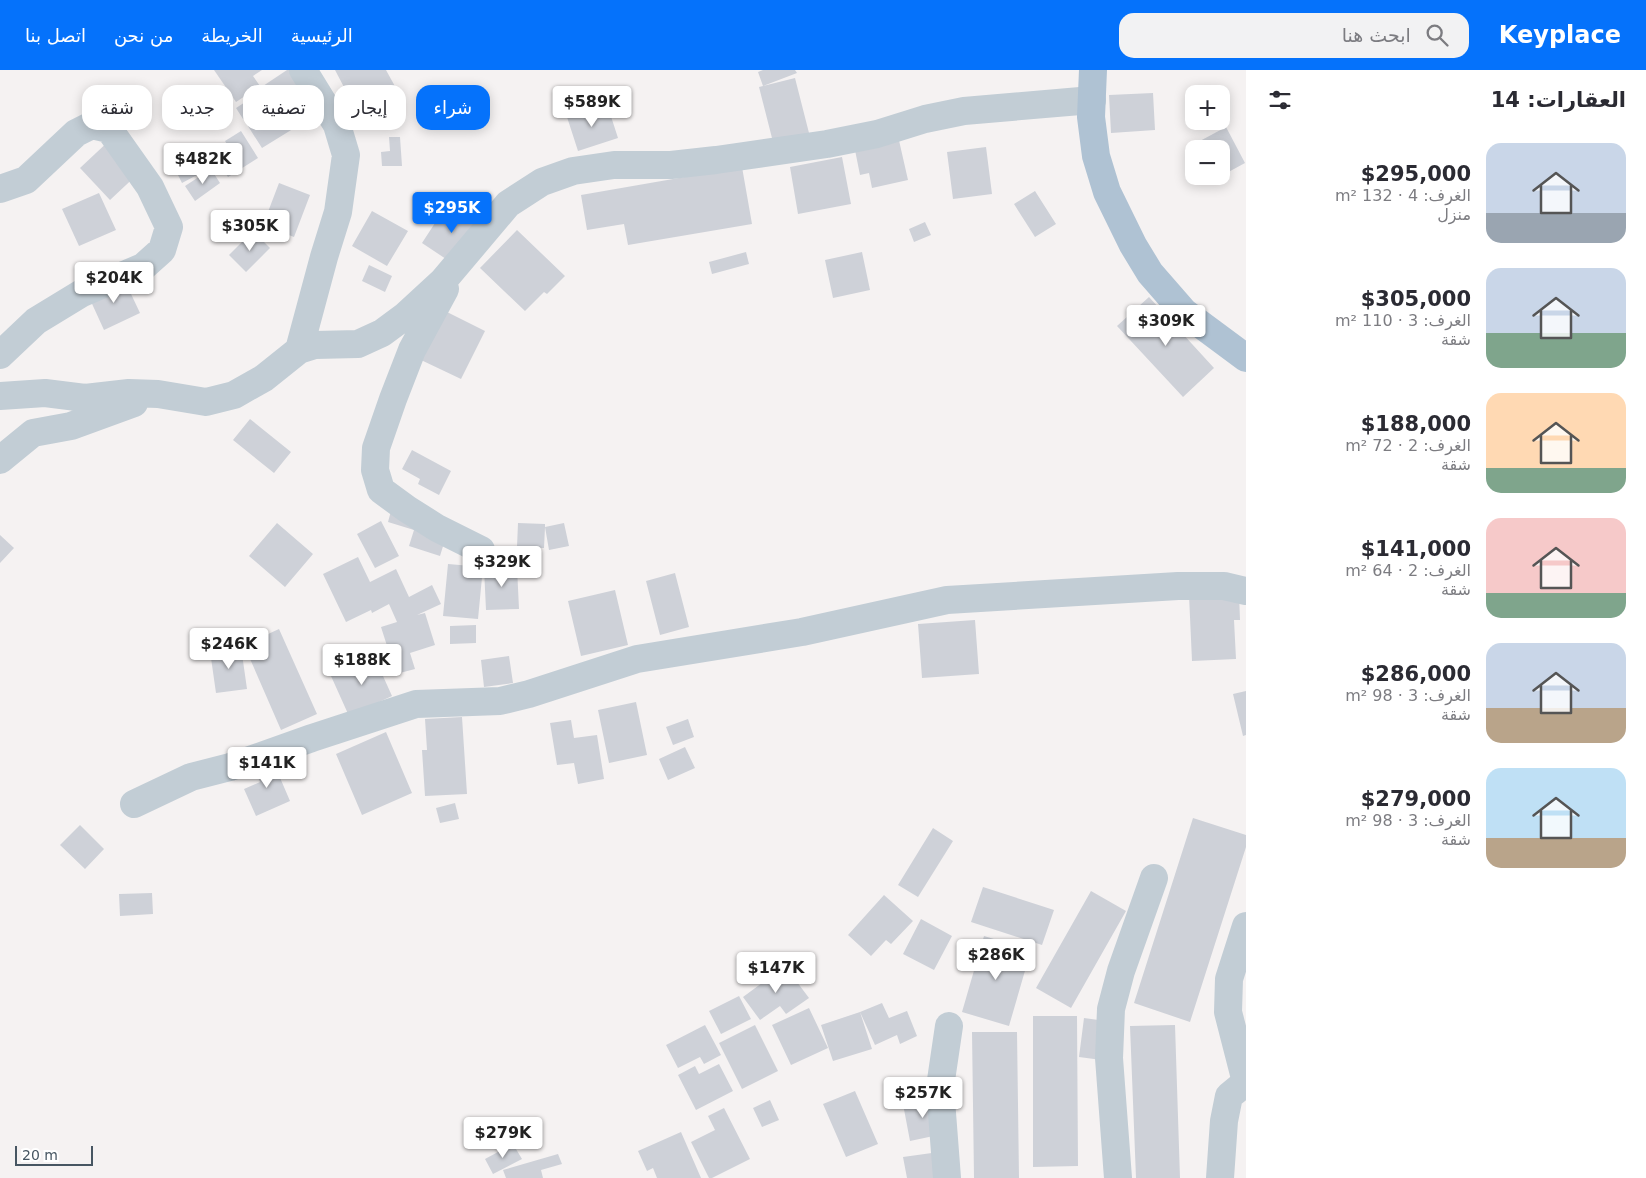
<!DOCTYPE html>
<html lang="ar">
<head>
<meta charset="utf-8">
<style>
	:root { --surface:#fff; --page:#f2f2f3; --text:#2b2b33; --muted:#7c7c81; --accent:#0572fb }
	body { margin:0; font-family:"DejaVu Sans",Cairo,sans-serif; background:var(--page); color:var(--text); direction:rtl; height:100vh; display:flex; flex-direction:column; font-size:19px; white-space:nowrap }
	* { box-sizing:border-box; margin:0 }
	p { font-size:16px; color:var(--muted) }
	.icon { flex:none; width:28px; height:28px; fill:none; stroke:currentColor; stroke-width:2; stroke-linecap:round; stroke-linejoin:round }
	.map { position:relative; flex:1; overflow:hidden; direction:ltr }
	.sheet { display:flex; flex-direction:column; background:var(--surface); width:400px }
	.sheet>* { flex:none }
	.hud { position:absolute; left:15px; top:15px; width:475px; height:45px; direction:rtl; display:flex; gap:10px }
	.buttons { position:absolute; left:1185px; top:15px; display:grid; gap:10px }
	.buttons a { display:grid; place-items:center; width:45px; height:45px; border-radius:10px; background:var(--surface); box-shadow:0 2px 12px #0003; font-size:25px }
	.scale { position:absolute; left:15px; bottom:12px; width:78px; box-sizing:border-box; padding-left:5px; border:2px solid #475662; border-top:0; font-size:14px; line-height:18px; white-space:nowrap; color:#475662; -webkit-text-stroke:4px #fff; paint-order:stroke }
	.price { position:absolute; translate:-50% -42px; padding:0 11px; border-radius:5px; background:#fff; color:#222; font-size:16px; line-height:32px; filter:drop-shadow(0 1px 2px #0008) }
	.price::after { content:''; position:absolute; left:50%; top:30px; width:15px; height:11px; margin-left:-8px; background:inherit; clip-path:polygon(0 0,100% 0,50% 100%) }
	.price.selected { background:var(--accent); color:#fff }
	ul { padding:0; list-style:none }
	li { display:flex; align-items:center; gap:15px; height:125px; padding:0 20px }
	li span { display:grid; place-items:center; flex:none; width:140px; height:100px; border-radius:15px; color:#555 }
	li>.icon { margin-inline-start:auto }
	span .icon { width:60px; height:60px; fill:#fffc; stroke-width:1 }
	li b { font-size:21px }
	h2 { display:flex; justify-content:space-between; align-items:center; height:60px; padding:0 20px; font-size:21px }
	.pill { padding:0 18px; border-radius:15px; background:var(--surface); box-shadow:0 2px 12px #0003; font-size:18px; line-height:45px }
	.pill.selected { background:var(--accent); color:#fff }
	header { display:flex; align-items:center; gap:30px; box-sizing:border-box; height:70px; padding:0 25px; background:var(--accent); color:#fff }
	header strong { font-size:24px }
	nav { display:flex; gap:28px; margin-inline-start:auto; font-size:18px }
	.search { width:350px; height:45px; background:var(--page); display:flex; align-items:center; gap:12px; box-sizing:border-box; padding:0 18px; border-radius:15px; color:var(--muted); font-size:19px }
	main { display:flex; flex:1; min-height:0 }
	.map>svg:first-child { display:block }
</style>
</head>
<body>
<header>
<strong>Keyplace</strong>
<div class="search"><svg class="icon" aria-label="search" viewBox="0 0 24 24"><circle cx="10" cy="10" r="6"/><path d="M15 15l6 6"/></svg>ابحث هنا</div>
<nav><a>الرئيسية</a><a>الخريطة</a><a>من نحن</a><a>اتصل بنا</a></nav>
</header>
<main>
<section class="sheet">
<h2>العقارات: 14<svg class="icon" aria-label="filters" viewBox="0 0 24 24"><path d="M4 7h16M4 17h16"/><circle cx="9" cy="7" r="2"/><circle cx="15" cy="17" r="2"/></svg></h2>
<ul>
<li><span style="background:linear-gradient(#c9d6e8 70%,#9aa5b1 0)"><svg class="icon" aria-label="home" viewBox="0 0 24 24"><path d="M3 11l9-7 9 7M6 9v11h12V9"/></svg></span><div><b>$295,000</b><p>الغرف: 4 · 132 m²</p><p>منزل</p></div></li>
<li><span style="background:linear-gradient(#c9d6e8 65%,#7fa58c 0)"><svg class="icon" aria-label="home" viewBox="0 0 24 24"><path d="M3 11l9-7 9 7M6 9v11h12V9"/></svg></span><div><b>$305,000</b><p>الغرف: 3 · 110 m²</p><p>شقة</p></div></li>
<li><span style="background:linear-gradient(#ffd9b3 75%,#7fa58c 0)"><svg class="icon" aria-label="home" viewBox="0 0 24 24"><path d="M3 11l9-7 9 7M6 9v11h12V9"/></svg></span><div><b>$188,000</b><p>الغرف: 2 · 72 m²</p><p>شقة</p></div></li>
<li><span style="background:linear-gradient(#f6c9c9 75%,#7fa58c 0)"><svg class="icon" aria-label="home" viewBox="0 0 24 24"><path d="M3 11l9-7 9 7M6 9v11h12V9"/></svg></span><div><b>$141,000</b><p>الغرف: 2 · 64 m²</p><p>شقة</p></div></li>
<li><span style="background:linear-gradient(#c9d6e8 65%,#b9a48a 0)"><svg class="icon" aria-label="home" viewBox="0 0 24 24"><path d="M3 11l9-7 9 7M6 9v11h12V9"/></svg></span><div><b>$286,000</b><p>الغرف: 3 · 98 m²</p><p>شقة</p></div></li>
<li><span style="background:linear-gradient(#bfe0f5 70%,#b9a48a 0)"><svg class="icon" aria-label="home" viewBox="0 0 24 24"><path d="M3 11l9-7 9 7M6 9v11h12V9"/></svg></span><div><b>$279,000</b><p>الغرف: 3 · 98 m²</p><p>شقة</p></div></li>
</ul>
</section>
<div class="map">
<svg width="1246" height="1108" viewBox="0 0 1246 1108">
	<rect width="100%" height="100%" fill="#f5f2f2"/>
	<path fill="#ced1d8" d="M214,0H262L253,6L260,16L236,32Z
		M287,0H291L317,38L309,43L298,27L296,28L309,49L262,78L246,53L282,31L278,26L243,49L236,38L259,23L257,20Z
		M335,0H386L397,20L357,42Z
		M763,0H795L797,3L763,16L758,2Z
		M795,8L809,63L773,72L759,17Z
		M1153,23L1155,60L1111,63L1109,25Z
		M607,34L618,68L578,81L567,47Z
		M1226,57L1245,93L1221,106V79H1194V95L1185,79Z
		M241,61L258,88L228,107L219,93L233,84L225,71Z
		M898,66L908,110L872,118L869,103L860,105L854,75Z
		M389,67H400L402,96H382L381,82L390,81Z
		M112,68L142,100L110,130L80,98Z
		M986,77L992,124L953,129L947,82Z
		M203,84L210,98L182,113L175,99Z
		M842,87L851,134L798,144L790,97Z
		M742,97L752,154L628,175L624,154L587,160L581,125Z
		M211,99L220,113L195,131L185,116Z
		M1200,106H1221L1204,115Z
		M279,113L310,125L294,167L263,155Z
		M1035,121L1056,154L1035,167L1014,134Z
		M99,123L116,160L79,176L62,139Z
		M448,133L482,154L455,195L422,173Z
		M372,141L408,161L387,196L352,176Z
		M925,152L931,165L914,172L909,159Z
		M517,160L565,206L547,224L544,222L525,241L480,198Z
		M253,161L270,178L246,202L229,185Z
		M746,182L749,194L712,204L709,192Z
		M862,182L870,220L833,228L825,190Z
		M369,195L392,206L385,222L362,211Z
		M124,209L140,243L104,260L88,225Z
		M1149,227L1214,298L1183,327L1117,256Z
		M445,241L485,261L461,309L421,290Z
		M250,349L291,382L274,403L233,370Z
		M412,380L451,401L439,425L418,414L420,409L402,399Z
		M391,441L448,460L440,486L409,476L414,460L388,452Z
		M381,451L399,486L375,498L357,464Z
		M277,453L313,484L285,517L249,486Z
		M518,453L545,454V457L564,453L569,476L549,480L545,457L544,478L517,477Z
		M0,465L14,478L0,493Z
		M358,487L370,512L396,499L409,527L432,515L441,534L417,545L425,543L435,575L410,583L415,599L396,604L381,557L397,552L389,534L372,543L371,540L346,552L323,504Z
		M448,494L483,497L478,549L443,546Z
		M517,497L519,539L486,540L484,498Z
		M675,503L689,557L660,565L646,511Z
		M615,520L628,575L581,586L568,531Z
		M1239,523L1240,550H1234L1236,589L1192,591L1189,525Z
		M975,550L979,604L922,608L918,554Z
		M476,555V573L450,574V556Z
		M279,559L317,644L281,660L244,575Z
		M241,577L247,619L216,623L210,581Z
		M374,586L392,626L349,646L331,606Z
		M509,586L513,613L484,617L481,590Z
		M1246,621V665L1243,666L1233,624Z
		M636,632L647,685L609,693L598,640Z
		M462,647L467,724L425,726L422,680H427L425,649Z
		M688,649L694,667L673,675L666,657Z
		M571,650L574,668L597,665L604,709L578,714L574,693L557,695L550,653Z
		M386,662L412,723L362,745L336,684Z
		M685,677L695,698L668,710L659,689Z
		M277,690L282,702L278,703L290,731L256,746L244,719L260,712L255,699Z
		M455,733L459,749L440,753L436,738Z
		M1193,748L1246,765V777L1190,952L1134,933Z
		M80,755L104,779L85,799L60,775Z
		M933,758L953,771L918,827L898,815Z
		M983,817L1054,840L1042,875L971,852Z
		M1091,821L1126,841L1071,938L1036,918Z
		M152,823L153,844L120,846L119,824Z
		M884,825L913,851L891,874L886,870L871,886L848,865Z
		M921,849L952,866L934,900L903,884Z
		M984,866L1031,880L1009,956L962,942Z
		M785,896L809,928L786,944L780,936L760,950L743,927Z
		M739,926L751,949L721,964L709,941Z
		M882,933L889,948L907,941L917,966L900,974L897,965L875,975L860,942Z
		M809,938L828,978L791,995L772,955Z
		M860,942L872,979L833,991L821,955Z
		M1033,946H1077L1078,1096L1033,1097Z
		M1084,948L1113,952L1109,991L1079,987Z
		M705,955L721,985L704,994L700,987L678,998L666,975Z
		M755,955L778,1001L742,1019L719,973Z
		M1175,955L1180,1108H1136L1130,956Z
		M972,962H1017L1019,1108H974Z
		M719,994L733,1021L696,1040L678,1005L695,996L699,1004Z
		M855,1021L878,1074L846,1087L823,1034Z
		M935,1028L943,1064L910,1071L903,1034Z
		M770,1030L779,1050L762,1057L753,1038Z
		M724,1038L750,1089L712,1108H709L691,1072L715,1060L708,1046Z
		M681,1062L701,1108H657L653,1098L647,1101L638,1081Z
		M513,1074L522,1089L493,1104L485,1089Z
		M939,1082L943,1108H907L903,1087Z
		M558,1084L562,1094L541,1100L543,1108H506L503,1100Z"/>
	<g fill="none" stroke-linecap="round" stroke-linejoin="round">
		<path stroke="#c2cdd5" stroke-width="28" d="M0,119L26,110L76,63L92,55L109,59L150,117L169,157L162,180L143,197L82,223L36,251L0,285
			M445,219L412,280L393,329L376,378L375,400L381,420L407,439L437,458L481,480
			M299,280L324,187L338,142L346,85L337,55L303,0
			M0,326L45,323L85,328L129,323L158,324L206,332L234,325L264,308L299,280L315,275L358,274L382,263L405,246L443,211L508,134L542,112L573,101L614,95H671L716,90L827,74L877,64L925,49L964,41L1092,30
			M0,390L33,363L71,356L134,333
			M134,734L191,707L230,697L312,668L416,634L500,631L529,624L637,589L802,562L947,530L1178,516H1224L1246,521
			M1246,856L1229,909L1228,942L1246,1012
			M947,1108L940,1017L949,956
			M1118,1108L1109,988L1111,939L1121,901L1154,808
			M1220,1108L1224,1051L1229,1026L1246,1012"/>
		<path stroke="#afc2d3" stroke-width="28" d="M1093,0L1091,47L1096,86L1107,122L1133,175L1150,203L1184,242L1246,288"/>
	</g>
</svg>
<div class="buttons">
<a>+</a>
<a>−</a>
</div>
<div class="scale">20 m</div>
<b class="price" style="left:592px;top:58px">$589K</b>
<b class="price" style="left:203px;top:115px">$482K</b>
<b class="price selected" style="left:452px;top:164px">$295K</b>
<b class="price" style="left:250px;top:182px">$305K</b>
<b class="price" style="left:114px;top:234px">$204K</b>
<b class="price" style="left:1166px;top:277px">$309K</b>
<b class="price" style="left:502px;top:518px">$329K</b>
<b class="price" style="left:229px;top:600px">$246K</b>
<b class="price" style="left:362px;top:616px">$188K</b>
<b class="price" style="left:267px;top:719px">$141K</b>
<b class="price" style="left:996px;top:911px">$286K</b>
<b class="price" style="left:776px;top:924px">$147K</b>
<b class="price" style="left:923px;top:1049px">$257K</b>
<b class="price" style="left:503px;top:1089px">$279K</b>
<div class="hud">
<a class="pill selected">شراء</a>
<a class="pill">إيجار</a>
<a class="pill">تصفية</a>
<a class="pill">جديد</a>
<a class="pill">شقة</a>
</div>
</div>
</main>
</body>
</html>
